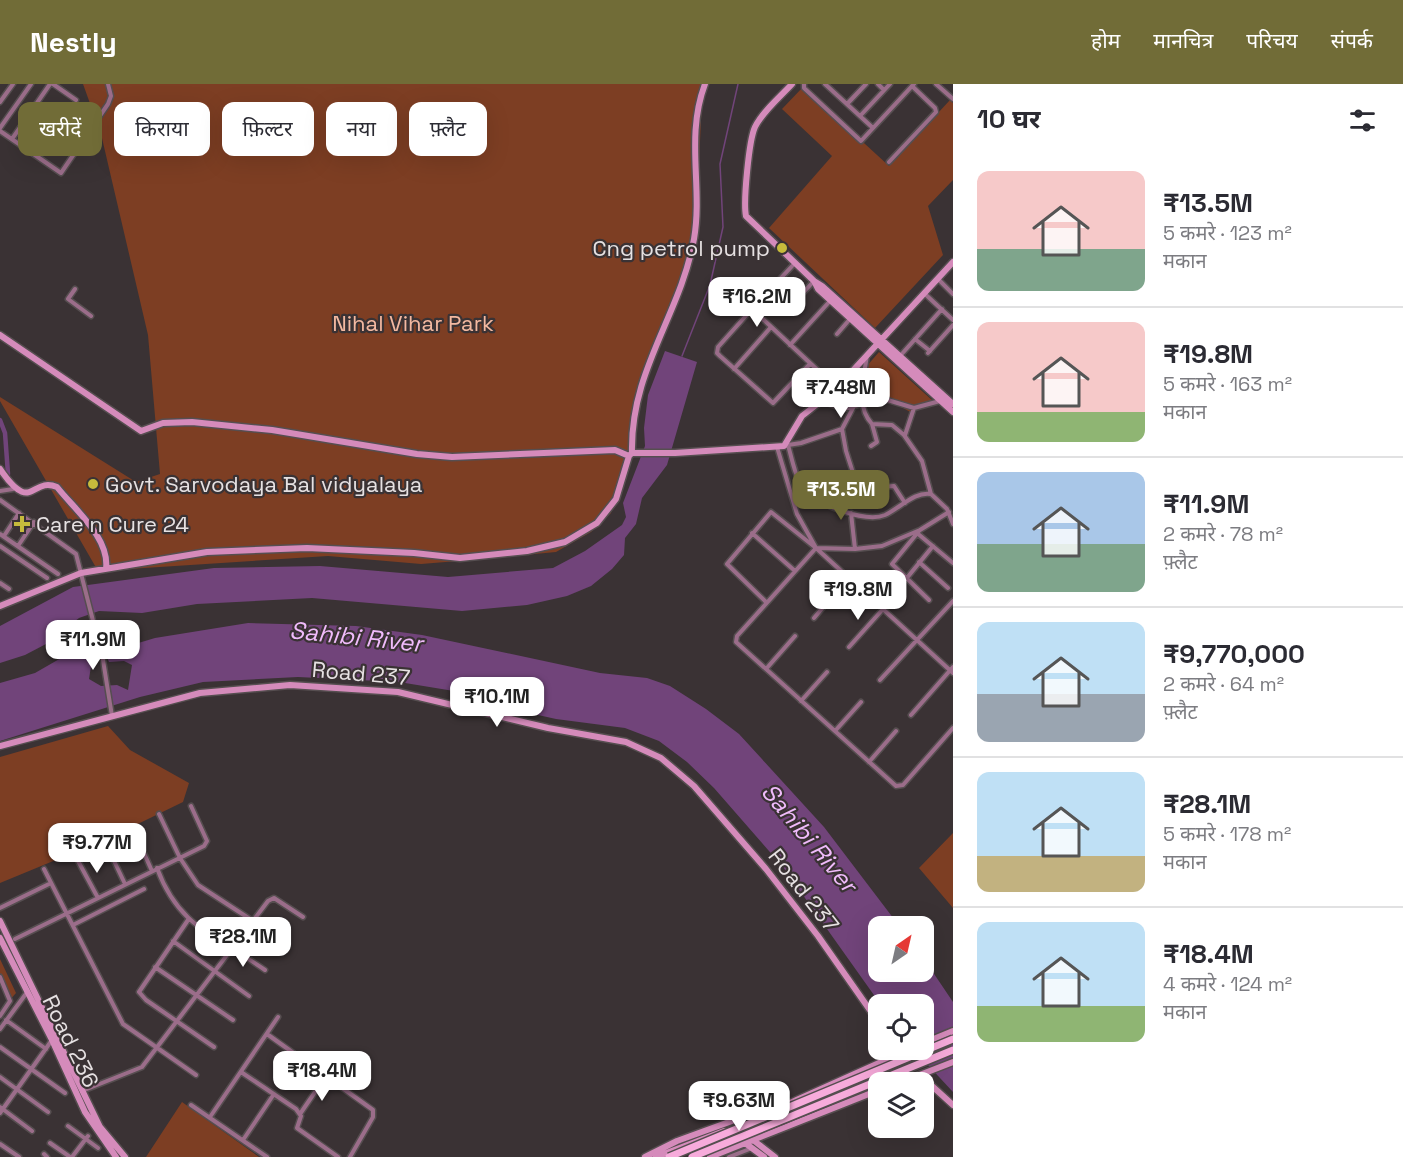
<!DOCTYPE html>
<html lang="hi">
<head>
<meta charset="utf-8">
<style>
	:root { --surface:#fff; --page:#f2f2f3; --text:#2b2b33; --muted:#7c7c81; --line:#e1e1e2; --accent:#716c37 }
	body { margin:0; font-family:"Space Grotesk","Noto Sans Devanagari",sans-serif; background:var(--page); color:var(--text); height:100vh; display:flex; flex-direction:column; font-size:22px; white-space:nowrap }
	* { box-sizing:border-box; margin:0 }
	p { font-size:20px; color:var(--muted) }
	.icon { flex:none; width:33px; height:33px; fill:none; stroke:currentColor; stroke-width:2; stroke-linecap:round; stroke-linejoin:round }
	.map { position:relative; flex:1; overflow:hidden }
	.side { display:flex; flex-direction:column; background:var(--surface); width:450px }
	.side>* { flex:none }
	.top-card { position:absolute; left:18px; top:18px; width:570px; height:54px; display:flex; gap:12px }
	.needle { width:39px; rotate:34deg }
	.tools { position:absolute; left:868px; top:832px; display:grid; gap:12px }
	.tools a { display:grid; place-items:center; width:66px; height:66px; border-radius:12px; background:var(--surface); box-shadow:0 6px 24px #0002; font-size:30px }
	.price { position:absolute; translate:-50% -51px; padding:0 14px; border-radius:12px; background:#fff; color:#222; font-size:20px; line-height:39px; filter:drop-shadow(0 2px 3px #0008) }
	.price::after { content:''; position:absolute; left:50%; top:36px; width:18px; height:14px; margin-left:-9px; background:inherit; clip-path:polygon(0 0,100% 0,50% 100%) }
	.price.current { background:var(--accent); color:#fff }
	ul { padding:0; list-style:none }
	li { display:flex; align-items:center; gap:18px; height:150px; padding:0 24px }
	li+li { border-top:2px solid var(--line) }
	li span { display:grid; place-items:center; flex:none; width:168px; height:120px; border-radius:12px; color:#555 }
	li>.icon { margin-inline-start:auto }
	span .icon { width:72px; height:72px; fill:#fffc; stroke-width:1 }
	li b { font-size:26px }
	h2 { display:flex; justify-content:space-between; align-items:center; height:72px; padding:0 24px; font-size:26px }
	.chip { padding:0 21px; border-radius:12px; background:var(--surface); box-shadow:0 6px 24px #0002; font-size:21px; line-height:54px }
	.chip.current { background:var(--accent); color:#fff }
	header { display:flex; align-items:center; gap:36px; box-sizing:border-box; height:84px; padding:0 30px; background:var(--accent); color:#fff }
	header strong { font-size:28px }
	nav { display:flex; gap:33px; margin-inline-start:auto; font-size:21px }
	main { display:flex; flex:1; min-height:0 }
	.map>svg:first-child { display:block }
</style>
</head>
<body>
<header>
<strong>Nestly</strong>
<nav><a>होम</a><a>मानचित्र</a><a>परिचय</a><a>संपर्क</a></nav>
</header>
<main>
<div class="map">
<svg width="953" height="1073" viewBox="0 0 953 1073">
	<rect width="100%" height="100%" fill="#3a3234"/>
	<path fill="#7d3e23" d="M83,0H707L702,15L695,164L682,204L651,268L628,375L611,429L591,448L556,468L483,475L421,480L328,472L98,487L0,317V313L136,398L160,390L148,251L101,50Z
		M803,3L889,82L950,16L953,19V96L928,122L943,171L875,244L769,144L832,72L782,25Z
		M879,268L933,317L910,328C888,315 871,303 846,306Z
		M108,642L130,666L189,699L183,718L109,754L0,799V673Z
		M953,749V824L919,784Z
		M0,875L16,909L9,917L0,897Z
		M182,1018L259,1073H146Z"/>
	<path fill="#71447a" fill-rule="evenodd" d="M665,267L697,278L667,381L642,414L636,440L625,454L624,471L612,485L591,502L567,512L527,521L462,527L312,514L197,520L142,529L99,527L79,534L46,560L25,571L0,579V542L73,503L214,484L320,482L448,493L553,484L585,467L622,441L626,433L623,419L645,362L644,344L648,311Z
		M248,539L356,542L422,551L600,589L647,594L670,602L706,625L739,650L824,743L900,843H879V888H924V875L953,918V1008L914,966H924V921H881L783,783L714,704L687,678L659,657L625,644L556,635L511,625L466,609L399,598L298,593L203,598L140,613L0,657V599L35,589L68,570L88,551L100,547L135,560L155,554ZM104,566L109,578L124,577L132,581L128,606L117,601L101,602L89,595L93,569Z"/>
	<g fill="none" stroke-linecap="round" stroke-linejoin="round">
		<path stroke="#71447a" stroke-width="1.5" d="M682,272L710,201L723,143L720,80L738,0"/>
		<path stroke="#71447a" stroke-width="4.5" d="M0,336L5,349L8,390"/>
		<defs>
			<path id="street" d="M53,0L76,16
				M804,0V4L861,57L914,0
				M825,0L873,44
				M878,0L884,6
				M936,0L953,15
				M0,18L13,0
				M847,20L866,0
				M860,32L890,0
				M0,44L31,0
				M0,47L61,89L108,20L111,12L108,0
				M12,55L50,0
				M889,78L936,28L935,24L912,2
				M795,179L752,225L824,292L834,307L874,301L881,314L914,324L940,317
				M938,195L953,210
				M75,205L68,215L91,232
				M925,210L953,236
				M800,212L814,197
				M752,225L718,263L717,269L720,272L773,319L810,280
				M837,250L850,235
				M915,255L930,267
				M790,261L830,217
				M928,269L953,241
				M867,271C864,294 855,322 872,340L892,341L904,351L922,377L931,410L947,425L953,440
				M900,272L942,225
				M734,285L771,243
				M822,317L843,325L862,320
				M842,345L846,367L855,395
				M905,351L914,324
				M788,361L801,359L842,345L854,322
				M785,362L788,361C792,375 795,393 804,405C817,421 866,439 885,431C900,424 915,407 931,410
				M871,362L877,358L872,340
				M777,363L797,430L816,464L953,589
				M873,393L880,403L894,402L905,419
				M0,407L13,405
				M0,416L76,470L103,576L112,632
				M851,429L855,465
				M919,447L892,480L929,516
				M752,449L795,487
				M917,449L953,479
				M0,450L58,490
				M4,452L19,429
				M0,462L47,494
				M18,462L34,438
				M816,464L737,552L736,558L896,702L903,701L953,644
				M919,478L948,504
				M906,495L933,462
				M0,499L9,505
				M766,518L727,480L771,428L816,464L855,465L882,462L920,446L949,428
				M814,534L848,494
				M849,563L883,525
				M766,585L795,552
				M880,596L953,517
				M801,617L827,588
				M911,631L953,583
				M835,647L861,618
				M869,678L896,647
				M159,730L180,774L198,801L253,837
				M133,745L152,787
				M106,760L125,800
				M77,775L98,814
				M157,784C179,844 217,852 265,886
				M44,785L123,940L196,991
				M0,824L51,799
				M188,836L139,908L146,916L214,963
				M251,840L284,863
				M73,841L144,805
				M15,855L204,762L207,757L191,722
				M173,857L249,912
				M155,883L233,936
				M0,893L10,917L0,932
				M6,936L46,965
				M0,945L28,907
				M267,950L373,1026V1033L350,1073
				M0,963L65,1009
				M241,988L296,1025L301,1032L297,1044L338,1073
				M0,993L48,1028
				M82,1007L142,983L268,817L274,814L303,833
				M191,1021L267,1073
				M0,1023L32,1047
				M0,1029L52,956
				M300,1030L326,992
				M210,1033L278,933
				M68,1042L98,1064
				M243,1056L274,1010
				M50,1059L70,1073
				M0,1060L19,1073
				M44,1070L47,1073
				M72,1073L88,1052
				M729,1073L752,1064"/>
			<path id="secondary" d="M792,0C780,13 763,27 755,43C749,56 743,118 746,132L814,197L822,202L953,320
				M814,197L818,205L953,328
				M0,251L141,347L163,339L192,338L272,346L417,370L452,373L615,366L629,372
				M632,369C630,286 680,232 694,155C703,103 685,53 705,0
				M0,385C32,432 31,392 57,403C75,426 110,454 106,485
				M0,522L81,489L207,468L307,464L414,469L460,474L527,467L565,458L597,439L616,415L629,372L632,369H675L784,362L802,332L834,307L953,178
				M0,662L200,609L290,601L398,608L548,644L626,658L661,674L694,702L766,785L818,852L879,939
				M0,837L100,1043L125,1073
				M0,854L52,956L85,1028L116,1073
				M924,959L953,947
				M921,992L953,1021
				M899,999L953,978
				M772,1027L908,966
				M753,1056L775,1073
				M745,1059L764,1073
				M645,1073L677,1057L781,1019
				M656,1073L724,1047
				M710,1073L879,1006"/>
		</defs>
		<use href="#street" stroke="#564e50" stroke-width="7"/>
		<use href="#secondary" stroke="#564e50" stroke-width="9"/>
		<use href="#street" stroke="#9b6d8a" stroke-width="4"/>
		<use href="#secondary" stroke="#d58bbb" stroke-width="6"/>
		<defs>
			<path id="primary-bridge" d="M669,1073L953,955
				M692,1073L953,966"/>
		</defs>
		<use href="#primary-bridge" stroke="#564e50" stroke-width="10" stroke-linecap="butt"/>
		<use href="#primary-bridge" stroke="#f7abdb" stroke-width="7"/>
	</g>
	<g fill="#c6bb3c" stroke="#3a3234" stroke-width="2">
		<circle cx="782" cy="164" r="6"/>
		<circle cx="93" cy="400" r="6"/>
		<path d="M19 431h6v6h6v6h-6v6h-6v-6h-6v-6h6z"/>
	</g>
	<g text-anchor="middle" stroke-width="4.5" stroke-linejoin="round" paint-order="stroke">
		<g font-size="22" fill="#e6e1e2" stroke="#3a3234" text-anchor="start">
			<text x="770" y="172" text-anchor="end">Cng petrol pump</text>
			<text x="105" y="408">Govt. Sarvodaya Bal vidyalaya</text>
			<text x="36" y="448">Care n Cure 24</text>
		</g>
		<g font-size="22" fill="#f4b9a1" stroke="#3a3234">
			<text x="413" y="247">Nihal Vihar Park</text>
		</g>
		<g font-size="22" fill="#e6e1e2" stroke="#3a3234">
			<text transform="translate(361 589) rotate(5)" y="8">Road 237</text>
			<text transform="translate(804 806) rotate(52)" y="8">Road 237</text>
			<text transform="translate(71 957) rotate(64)" y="8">Road 236</text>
		</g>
		<g font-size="24" font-style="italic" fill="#f0bbfb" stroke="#3a3234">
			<text transform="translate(356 553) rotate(6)" y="8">Sahibi River</text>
			<text transform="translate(809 754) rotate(50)" y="8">Sahibi River</text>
		</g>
	</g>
</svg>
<div class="tools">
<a><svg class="needle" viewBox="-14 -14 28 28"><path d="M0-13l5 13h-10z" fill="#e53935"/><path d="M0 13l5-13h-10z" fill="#7c7c81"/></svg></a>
<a><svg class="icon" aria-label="locate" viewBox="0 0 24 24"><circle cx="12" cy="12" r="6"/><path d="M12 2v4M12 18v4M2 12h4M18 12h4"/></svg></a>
<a><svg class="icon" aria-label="layers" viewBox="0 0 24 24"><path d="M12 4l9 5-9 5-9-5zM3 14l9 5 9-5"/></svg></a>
</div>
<b class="price" style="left:757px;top:244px">₹16.2M</b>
<b class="price" style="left:841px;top:335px">₹7.48M</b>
<b class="price current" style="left:841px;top:437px">₹13.5M</b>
<b class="price" style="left:858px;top:537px">₹19.8M</b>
<b class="price" style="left:93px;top:587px">₹11.9M</b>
<b class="price" style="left:497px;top:644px">₹10.1M</b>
<b class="price" style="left:97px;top:790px">₹9.77M</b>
<b class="price" style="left:243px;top:884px">₹28.1M</b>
<b class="price" style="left:322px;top:1018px">₹18.4M</b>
<b class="price" style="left:739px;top:1048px">₹9.63M</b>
<div class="top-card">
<a class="chip current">खरीदें</a>
<a class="chip">किराया</a>
<a class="chip">फ़िल्टर</a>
<a class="chip">नया</a>
<a class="chip">फ़्लैट</a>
</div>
</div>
<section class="side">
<h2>10 घर<svg class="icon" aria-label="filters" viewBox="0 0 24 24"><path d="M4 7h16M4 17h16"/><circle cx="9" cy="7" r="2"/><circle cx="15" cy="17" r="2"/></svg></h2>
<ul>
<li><span style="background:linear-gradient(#f6c9c9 65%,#7fa58c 0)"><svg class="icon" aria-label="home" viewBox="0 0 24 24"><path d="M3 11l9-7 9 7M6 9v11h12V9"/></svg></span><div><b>₹13.5M</b><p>5 कमरे · 123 m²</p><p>मकान</p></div></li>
<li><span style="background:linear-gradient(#f6c9c9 75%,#8fb573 0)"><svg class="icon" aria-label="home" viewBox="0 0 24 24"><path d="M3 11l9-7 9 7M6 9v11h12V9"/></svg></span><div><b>₹19.8M</b><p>5 कमरे · 163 m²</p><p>मकान</p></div></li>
<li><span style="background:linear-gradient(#a9c7e8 60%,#7fa58c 0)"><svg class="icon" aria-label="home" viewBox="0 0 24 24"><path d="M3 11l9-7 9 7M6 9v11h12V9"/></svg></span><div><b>₹11.9M</b><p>2 कमरे · 78 m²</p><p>फ़्लैट</p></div></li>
<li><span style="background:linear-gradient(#bfe0f5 60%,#9aa5b1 0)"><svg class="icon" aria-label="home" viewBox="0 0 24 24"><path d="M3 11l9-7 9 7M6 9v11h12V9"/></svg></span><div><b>₹9,770,000</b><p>2 कमरे · 64 m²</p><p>फ़्लैट</p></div></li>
<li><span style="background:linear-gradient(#bfe0f5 70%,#c2b280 0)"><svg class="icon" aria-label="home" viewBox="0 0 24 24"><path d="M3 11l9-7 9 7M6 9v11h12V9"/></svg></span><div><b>₹28.1M</b><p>5 कमरे · 178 m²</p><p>मकान</p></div></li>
<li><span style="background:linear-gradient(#bfe0f5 70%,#8fb573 0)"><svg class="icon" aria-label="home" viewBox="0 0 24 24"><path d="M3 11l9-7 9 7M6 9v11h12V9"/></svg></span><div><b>₹18.4M</b><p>4 कमरे · 124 m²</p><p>मकान</p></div></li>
</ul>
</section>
</main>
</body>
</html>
